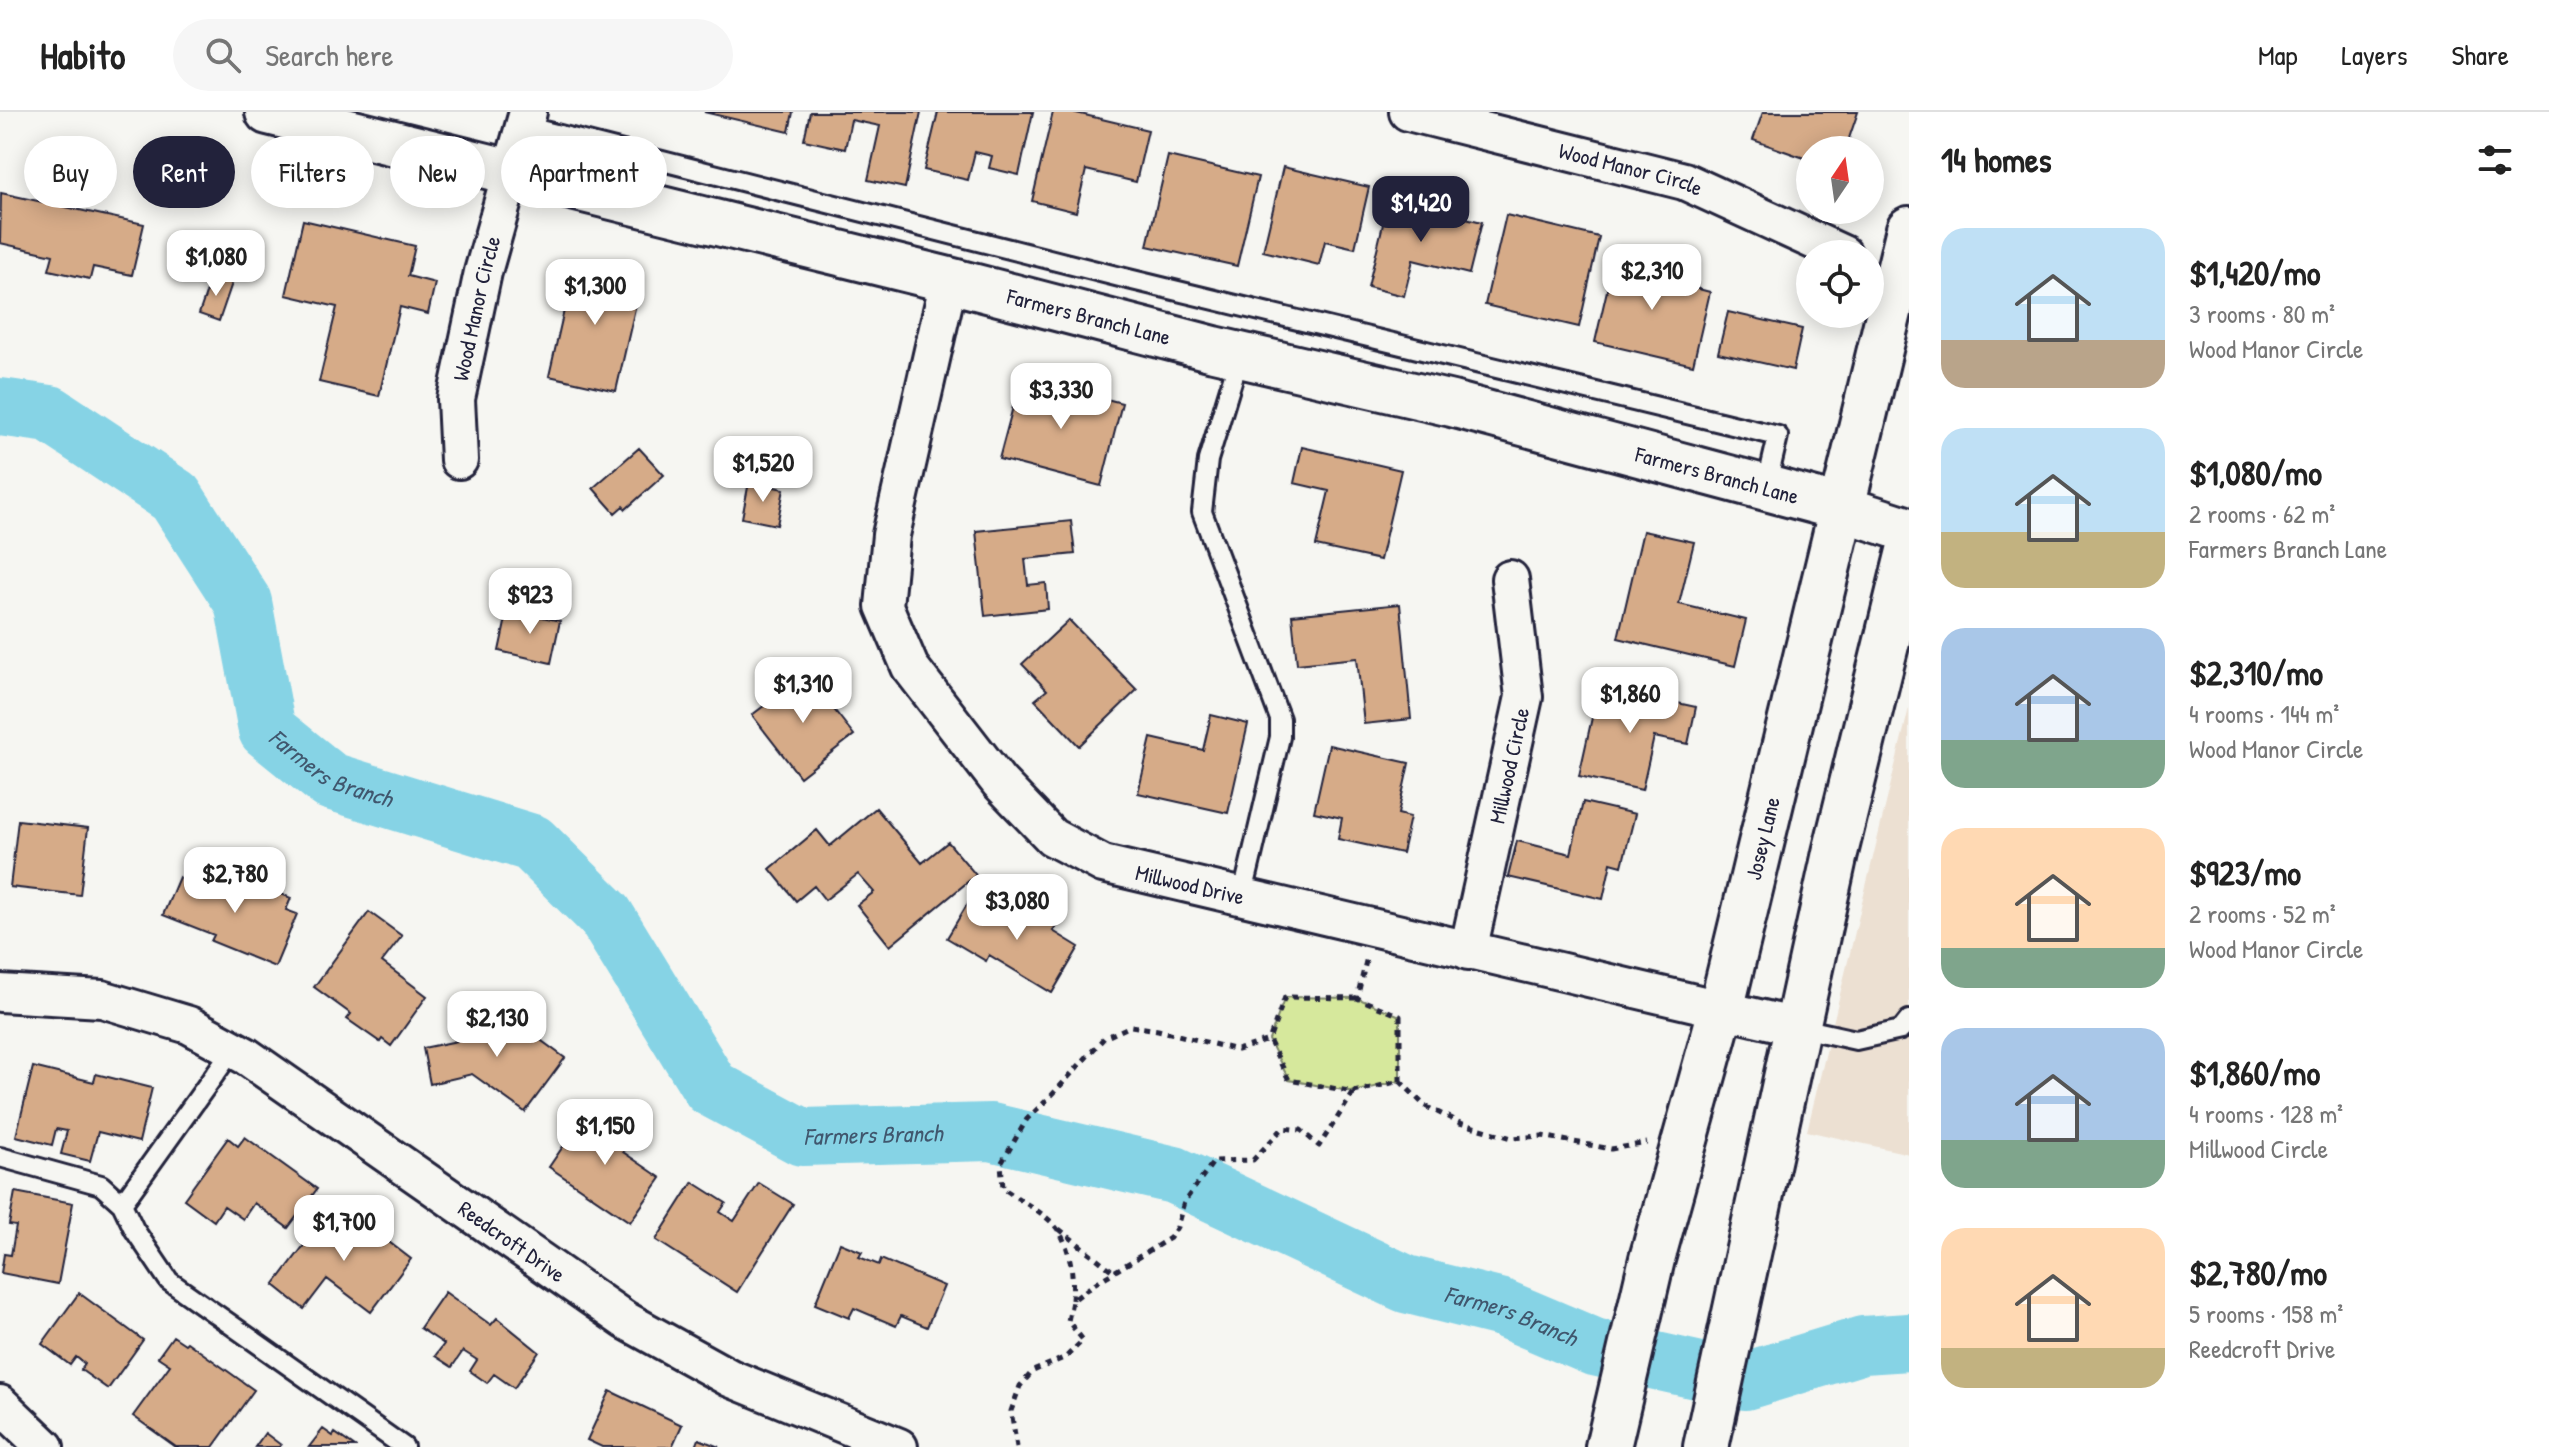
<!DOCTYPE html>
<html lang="en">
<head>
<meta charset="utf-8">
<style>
	:root { --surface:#fff; --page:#f6f6f6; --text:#222; --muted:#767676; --line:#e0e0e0; --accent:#22223b }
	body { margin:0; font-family:"Patrick Hand",sans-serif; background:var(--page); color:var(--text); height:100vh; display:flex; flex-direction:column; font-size:30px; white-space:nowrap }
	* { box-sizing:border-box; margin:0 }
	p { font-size:26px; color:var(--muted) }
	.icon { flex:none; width:44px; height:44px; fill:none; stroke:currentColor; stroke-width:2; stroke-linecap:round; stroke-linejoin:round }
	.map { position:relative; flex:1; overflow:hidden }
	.details { display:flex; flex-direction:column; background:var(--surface); width:640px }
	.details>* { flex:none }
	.banner { position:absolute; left:24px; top:24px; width:760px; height:72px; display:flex; gap:16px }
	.needle { width:52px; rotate:13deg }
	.fabs { position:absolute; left:1796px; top:24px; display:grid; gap:16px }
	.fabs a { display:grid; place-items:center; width:88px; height:88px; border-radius:50%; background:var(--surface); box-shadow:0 4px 20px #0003; font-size:40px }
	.price { position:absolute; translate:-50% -68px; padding:0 18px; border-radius:16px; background:#fff; color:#222; font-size:26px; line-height:52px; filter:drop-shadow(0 2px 4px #0008) }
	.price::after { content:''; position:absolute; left:50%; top:48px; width:24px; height:18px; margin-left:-12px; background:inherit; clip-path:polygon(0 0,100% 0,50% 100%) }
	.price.on { background:var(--accent); color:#fff }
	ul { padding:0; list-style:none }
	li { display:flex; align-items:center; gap:24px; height:200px; padding:0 32px }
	li span { display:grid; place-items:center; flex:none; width:224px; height:160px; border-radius:24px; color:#555 }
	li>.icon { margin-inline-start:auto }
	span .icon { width:96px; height:96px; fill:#fffc; stroke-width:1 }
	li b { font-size:34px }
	h2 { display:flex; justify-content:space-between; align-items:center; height:96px; padding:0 32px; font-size:34px }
	.chip { padding:0 28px; border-radius:36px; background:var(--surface); box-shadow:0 4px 20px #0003; font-size:28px; line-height:72px }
	.chip.on { background:var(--accent); color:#fff }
	header { display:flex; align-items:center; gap:48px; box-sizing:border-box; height:112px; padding:0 40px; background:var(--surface); border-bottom:2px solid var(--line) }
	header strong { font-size:38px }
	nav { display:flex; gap:44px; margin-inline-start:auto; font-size:28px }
	.search { width:560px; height:72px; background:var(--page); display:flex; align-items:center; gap:20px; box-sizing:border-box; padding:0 28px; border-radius:44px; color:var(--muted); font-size:30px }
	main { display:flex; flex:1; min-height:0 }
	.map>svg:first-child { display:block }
</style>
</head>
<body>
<header>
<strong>Habito</strong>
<div class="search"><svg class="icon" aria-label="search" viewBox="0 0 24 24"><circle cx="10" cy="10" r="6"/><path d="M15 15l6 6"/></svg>Search here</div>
<nav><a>Map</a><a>Layers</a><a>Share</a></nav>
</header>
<main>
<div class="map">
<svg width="1909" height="1335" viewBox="0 0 1909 1335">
	<rect width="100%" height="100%" fill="#f6f6f2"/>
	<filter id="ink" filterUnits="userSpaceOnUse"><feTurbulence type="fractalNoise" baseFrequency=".0125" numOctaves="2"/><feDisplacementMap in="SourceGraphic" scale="16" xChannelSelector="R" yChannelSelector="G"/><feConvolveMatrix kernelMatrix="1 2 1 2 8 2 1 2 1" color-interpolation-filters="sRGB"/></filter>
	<g filter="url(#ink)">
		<path fill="#ece0d2" d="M1909,596V1042L1807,1019Z"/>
		<path fill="#d6e89c" stroke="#7c856c" stroke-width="2" d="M1285,885L1357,886L1400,904V969L1354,980L1289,968L1269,928Z"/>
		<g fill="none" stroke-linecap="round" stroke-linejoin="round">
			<path stroke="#86d3e5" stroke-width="58" id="s1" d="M0,295L50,302L175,385L243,490L267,618L330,669L532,731L605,803L711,976L802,1025L991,1020L1174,1063L1406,1172L1502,1196L1594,1235L1745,1269L1863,1233L1909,1230"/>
		</g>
		<path fill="#d6ab88" stroke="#22223b" stroke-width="2" d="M704,0H793L789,20Z
			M810,0H921L905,76L868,68L880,14L851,8L845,37L804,28Z
			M938,0H1033L1019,63L989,56L992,44L975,40L968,68L924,58Z
			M1053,0H1072L1148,18L1136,70L1086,58L1076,100L1032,89Z
			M1763,0H1858L1845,38H1810V48L1753,28Z
			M1168,44L1258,65L1237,154L1147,134Z
			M1283,55L1369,75L1355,136L1325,129L1319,153L1263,139Z
			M1,81L144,112L132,163L93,155L90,167L49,158L53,143L0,131Z
			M1389,87L1482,110L1469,162L1413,148L1404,184L1368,175Z
			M1506,103L1599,125L1579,215L1485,193Z
			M303,108L415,134L408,164L435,171L428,202L400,195L379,284L319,270L337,195L286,183Z
			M1615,144L1690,162L1687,174L1710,180L1693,253L1595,230Z
			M575,150L642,166L616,279L549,264Z
			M212,164L232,171L219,209L199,202Z
			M1728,200L1802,217L1793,258L1718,241Z
			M1021,265L1122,291L1101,374L999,347Z
			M1302,335L1401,358L1380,448L1316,434L1329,379L1294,371Z
			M639,336L664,363L626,397L623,394L615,401L593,376Z
			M749,370L784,377L777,413L742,406Z
			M1071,409L1075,442L1025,447L1028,473L1046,471L1048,497L985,504L976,419Z
			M1643,419L1694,430L1679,492L1746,508L1735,554L1618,526Z
			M1400,492L1411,607L1364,612L1357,546L1297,552L1292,503Z
			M508,497L560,509L551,551L499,539Z
			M1069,508L1137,578L1079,634L1035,588L1047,578L1022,552Z
			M806,562L854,623L800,665L752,603Z
			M1599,574L1696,595L1688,632L1654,625L1642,678L1579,664Z
			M1211,603L1248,612L1228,701L1138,681L1151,626L1203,638Z
			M1329,633L1409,651L1398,702L1410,705L1402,741L1338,727L1342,706L1314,700Z
			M1583,690L1635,702L1622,754L1611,751L1603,787L1508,765L1517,729L1571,742Z
			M876,696L922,751L948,730L976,763L890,834L857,793L874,780L858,762L825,788L814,774L796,789L770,757L817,718L830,734Z
			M18,708L88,716L80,783L10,775Z
			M218,756L291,786L286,798L297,802L275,855L211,829L214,823L163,803L179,765L209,777Z
			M1010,784L1058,813L1053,819L1079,835L1052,881L989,843L986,849L947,826L968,791L995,807Z
			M369,800L402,824L382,850L427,884L391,934L382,927L380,930L347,907L351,902L314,875Z
			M480,898L499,911L505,902L565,946L525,1000L472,962L430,972L423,936L457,929Z
			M33,955L94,970L96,962L152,976L139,1030L98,1020L90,1049L61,1042L67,1019L56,1017L52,1033L16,1024Z
			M588,998L631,1028L623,1040L661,1066L630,1110L549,1055Z
			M245,1025L317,1077L288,1116L254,1091L243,1107L224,1094L214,1109L184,1087L228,1026L238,1034Z
			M693,1070L726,1091L720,1100L734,1109L759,1071L793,1092L737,1180L656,1128Z
			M15,1080L73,1091L58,1172L1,1161L4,1142L11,1143L16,1114L9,1113Z
			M333,1095L347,1106L351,1101L411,1147L371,1200L327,1167L304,1197L274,1173Z
			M840,1131L862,1140L859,1145L879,1153L881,1147L944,1174L927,1215L901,1204L896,1214L854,1196L849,1206L815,1192Z
			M445,1180L491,1213L497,1206L539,1240L514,1276L494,1262L487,1271L470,1259L477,1248L463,1239L452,1255L435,1244L444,1232L420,1216Z
			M79,1181L143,1228L108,1277L81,1258L85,1252L76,1245L70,1253L42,1232Z
			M173,1224L185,1232L187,1230L254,1278L213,1335H176L133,1304L170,1253L158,1245Z
			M610,1279L682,1313L672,1335H602L587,1328Z
			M323,1317L333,1324L335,1321L355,1335H309Z
			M265,1321L281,1333L279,1335H255Z
			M699,1327L719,1335H696Z"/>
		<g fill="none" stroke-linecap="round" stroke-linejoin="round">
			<defs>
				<path id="lane" d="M524,14L1120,165L1778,324L1766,376
					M1240,243L1208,348L1202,400L1280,607V625L1242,786
					M1797,915L1856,928L1901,918L1909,908
					M0,1045L101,1073L122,1092L134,1117L169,1169L404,1335
					M122,1092L233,937"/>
				<g id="street">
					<path id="s2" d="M1408,0L1684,69L1843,142"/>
					<path id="s3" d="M949,168L891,423L884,494L910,555L999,670L1052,725L1103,752L1797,915"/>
					<path id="s4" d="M459,348L456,287L483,160L528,0"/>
					<path id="s5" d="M1468,839L1524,585L1510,467"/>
					<path id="s6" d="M0,881L102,887L189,913L246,944L625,1208L730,1266L899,1335"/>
					<path d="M0,1292L45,1335"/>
				</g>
				<g id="secondary">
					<path id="s7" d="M268,0L949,168L1214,237L1452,292L1841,396L1909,418"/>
					<path id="s8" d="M1608,1335L1652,1147L1721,898L1909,117"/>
					<path d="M1706,1335L1835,741L1909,439"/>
				</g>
			</defs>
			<use href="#lane" stroke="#22223b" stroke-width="24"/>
			<use href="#street" stroke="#22223b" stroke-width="42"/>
			<use href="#secondary" stroke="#22223b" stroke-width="50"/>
			<path stroke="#22223b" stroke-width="5" stroke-dasharray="6 6" stroke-linecap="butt" d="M1357,886L1285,885L1269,928L1289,968L1354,980L1400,969V904L1357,886L1367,845
				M1400,969L1425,994L1460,1011L1512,1026L1542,1024L1611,1037L1647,1031
				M1059,1117L1114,1160
				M1072,1188C1074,1165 1071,1133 1055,1114C1046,1102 1016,1086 1003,1076L1001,1052L1027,1007L1051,984L1104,926L1131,914L1158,918L1237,938L1269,928
				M1017,1335L1011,1299L1020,1274L1033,1259L1066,1245L1083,1228L1068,1209L1072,1189L1094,1172L1170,1126L1177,1115L1184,1090L1214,1049L1253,1048L1283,1016L1301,1018L1319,1034L1354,980"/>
			<use href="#lane" stroke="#f6f6f2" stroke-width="18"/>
			<use href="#street" stroke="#f6f6f2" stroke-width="36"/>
			<use href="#secondary" stroke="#f6f6f2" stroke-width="44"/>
		</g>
	</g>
	<g text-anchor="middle" stroke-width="8" stroke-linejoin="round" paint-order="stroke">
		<g font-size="22" fill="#22223b" stroke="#f6f6f2">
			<text dy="8" stroke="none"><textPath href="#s2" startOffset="230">Wood Manor Circle</textPath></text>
			<text dy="8" stroke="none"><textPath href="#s4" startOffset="154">Wood Manor Circle</textPath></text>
			<text dy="8" stroke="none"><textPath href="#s7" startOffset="846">Farmers Branch Lane</textPath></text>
			<text dy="8" stroke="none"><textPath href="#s7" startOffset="1494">Farmers Branch Lane</textPath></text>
			<text dy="8" stroke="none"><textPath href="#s5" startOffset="190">Millwood Circle</textPath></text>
			<text dy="8" stroke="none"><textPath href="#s8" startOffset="628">Josey Lane</textPath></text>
			<text dy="8" stroke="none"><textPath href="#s3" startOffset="768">Millwood Drive</textPath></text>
			<text dy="8" stroke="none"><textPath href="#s6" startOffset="582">Reedcroft Drive</textPath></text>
		</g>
		<g font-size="24" font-style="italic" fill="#40576e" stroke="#f6f6f2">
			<text dy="8" stroke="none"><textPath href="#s1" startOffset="532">Farmers Branch</textPath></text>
			<text dy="8" stroke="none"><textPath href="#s1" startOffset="1228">Farmers Branch</textPath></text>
			<text dy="8" stroke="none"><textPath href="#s1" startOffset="1900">Farmers Branch</textPath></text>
		</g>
	</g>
</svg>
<div class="fabs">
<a><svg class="needle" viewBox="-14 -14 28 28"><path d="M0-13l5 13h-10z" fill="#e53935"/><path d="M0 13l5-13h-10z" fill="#767676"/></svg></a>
<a><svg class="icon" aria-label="locate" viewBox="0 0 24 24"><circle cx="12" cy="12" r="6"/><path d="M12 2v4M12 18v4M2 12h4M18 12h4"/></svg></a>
</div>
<b class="price on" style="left:1421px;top:132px">$1,420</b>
<b class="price" style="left:216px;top:186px">$1,080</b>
<b class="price" style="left:1652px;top:200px">$2,310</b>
<b class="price" style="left:595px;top:215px">$1,300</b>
<b class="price" style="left:1061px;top:319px">$3,330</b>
<b class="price" style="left:763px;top:392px">$1,520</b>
<b class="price" style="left:530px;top:524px">$923</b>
<b class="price" style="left:803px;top:613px">$1,310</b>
<b class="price" style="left:1630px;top:623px">$1,860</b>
<b class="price" style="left:235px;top:803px">$2,780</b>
<b class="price" style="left:1017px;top:830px">$3,080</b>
<b class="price" style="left:497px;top:947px">$2,130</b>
<b class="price" style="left:605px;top:1055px">$1,150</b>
<b class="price" style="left:344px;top:1151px">$1,700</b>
<div class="banner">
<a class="chip">Buy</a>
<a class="chip on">Rent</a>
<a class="chip">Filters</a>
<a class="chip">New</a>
<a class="chip">Apartment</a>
</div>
</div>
<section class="details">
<h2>14 homes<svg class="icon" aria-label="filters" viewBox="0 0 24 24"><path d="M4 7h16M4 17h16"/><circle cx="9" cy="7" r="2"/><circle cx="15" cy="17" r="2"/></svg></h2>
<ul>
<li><span style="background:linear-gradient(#bfe0f5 70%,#b9a48a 0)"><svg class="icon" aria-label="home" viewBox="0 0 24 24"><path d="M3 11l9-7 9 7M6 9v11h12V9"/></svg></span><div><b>$1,420/mo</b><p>3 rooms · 80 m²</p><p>Wood Manor Circle</p></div></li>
<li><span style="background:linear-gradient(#bfe0f5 65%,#c2b280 0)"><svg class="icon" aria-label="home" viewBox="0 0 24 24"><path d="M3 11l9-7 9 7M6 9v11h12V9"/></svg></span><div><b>$1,080/mo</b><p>2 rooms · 62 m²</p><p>Farmers Branch Lane</p></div></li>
<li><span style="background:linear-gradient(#a9c7e8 70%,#7fa58c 0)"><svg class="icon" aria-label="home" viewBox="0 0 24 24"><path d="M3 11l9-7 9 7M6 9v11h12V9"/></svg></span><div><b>$2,310/mo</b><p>4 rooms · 144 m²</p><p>Wood Manor Circle</p></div></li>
<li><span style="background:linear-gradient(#ffd9b3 75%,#7fa58c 0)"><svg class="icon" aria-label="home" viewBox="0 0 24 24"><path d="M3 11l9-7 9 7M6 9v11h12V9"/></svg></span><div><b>$923/mo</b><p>2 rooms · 52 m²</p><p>Wood Manor Circle</p></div></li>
<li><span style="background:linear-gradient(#a9c7e8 70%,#7fa58c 0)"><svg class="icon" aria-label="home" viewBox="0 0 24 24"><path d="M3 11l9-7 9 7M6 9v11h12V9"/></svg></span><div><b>$1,860/mo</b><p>4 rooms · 128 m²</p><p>Millwood Circle</p></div></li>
<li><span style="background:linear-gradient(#ffd9b3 75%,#c2b280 0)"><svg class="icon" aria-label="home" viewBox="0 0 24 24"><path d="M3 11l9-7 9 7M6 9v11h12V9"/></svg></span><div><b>$2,780/mo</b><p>5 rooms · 158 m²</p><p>Reedcroft Drive</p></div></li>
</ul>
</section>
</main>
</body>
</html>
